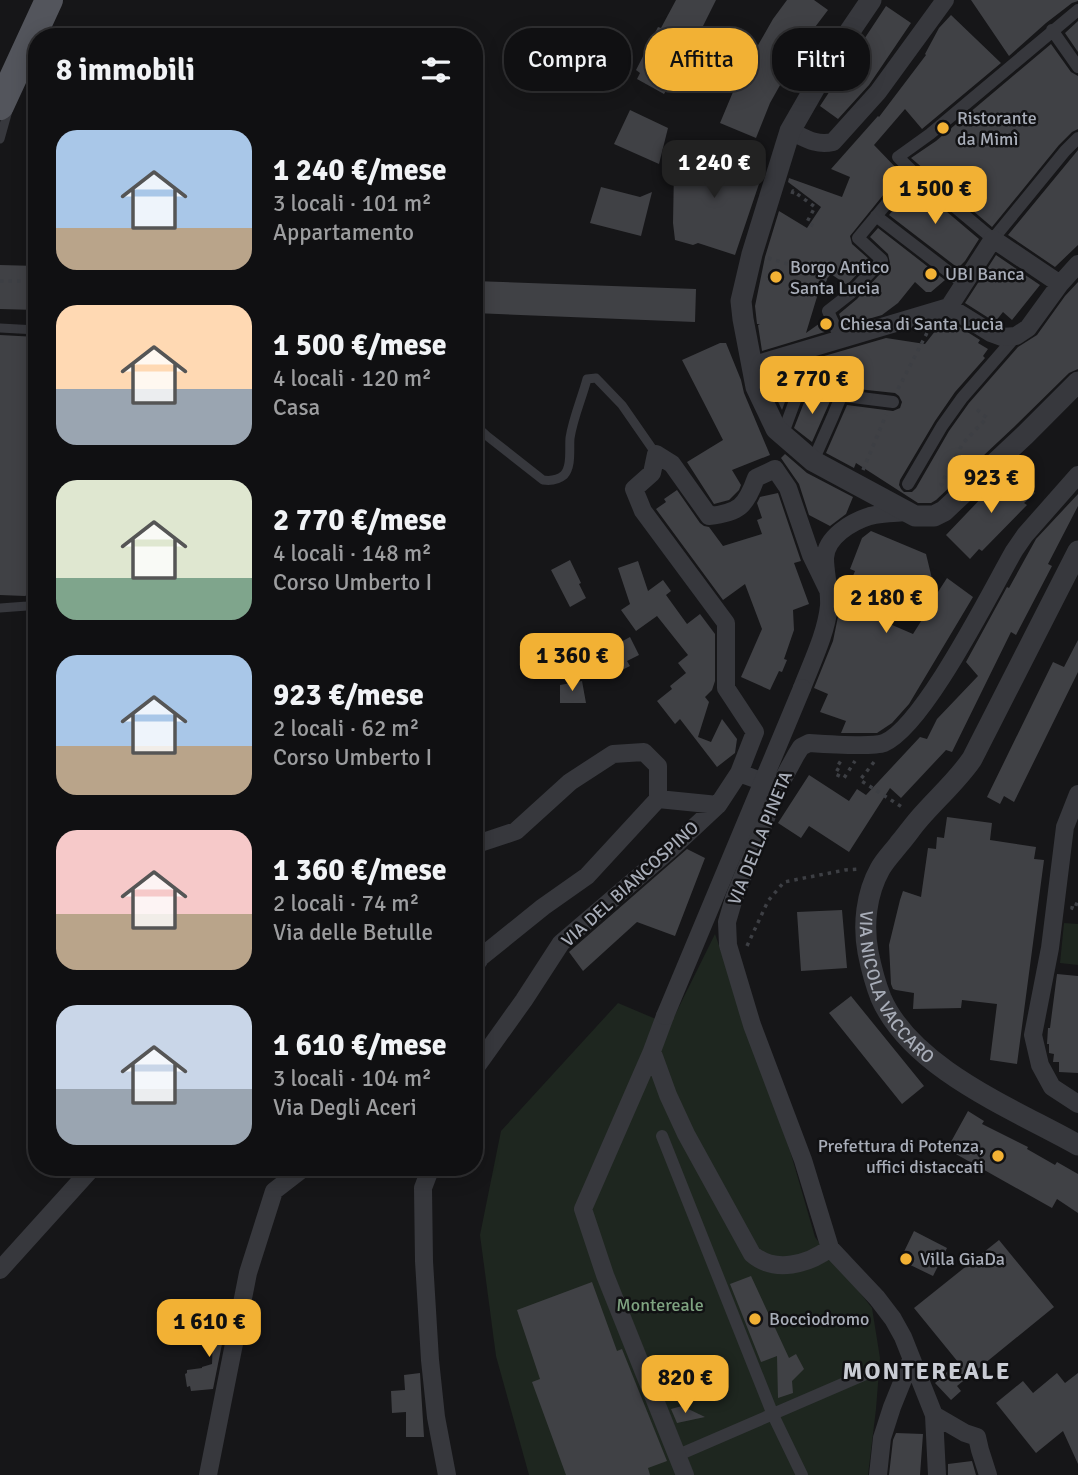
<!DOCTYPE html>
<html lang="it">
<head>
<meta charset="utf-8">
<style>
	:root { --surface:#101012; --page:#19191b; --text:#f1f3f6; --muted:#9c9d9f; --line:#303032; --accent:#f2b134 }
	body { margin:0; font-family:Signika,sans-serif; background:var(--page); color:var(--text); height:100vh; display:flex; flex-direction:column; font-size:26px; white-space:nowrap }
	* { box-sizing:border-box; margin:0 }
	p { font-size:23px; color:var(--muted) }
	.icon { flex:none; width:38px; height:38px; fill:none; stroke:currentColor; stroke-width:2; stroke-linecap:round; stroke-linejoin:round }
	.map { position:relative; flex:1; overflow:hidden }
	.drawer { position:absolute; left:28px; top:28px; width:455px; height:1148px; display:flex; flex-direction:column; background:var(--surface); border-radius:28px; box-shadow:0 4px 18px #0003,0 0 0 2px var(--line) }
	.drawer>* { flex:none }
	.banner { position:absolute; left:504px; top:28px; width:469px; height:63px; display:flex; gap:14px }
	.price { position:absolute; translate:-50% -60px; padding:0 16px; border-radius:14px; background:var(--accent); color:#111; font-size:23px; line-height:46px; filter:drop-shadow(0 2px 4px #0008) }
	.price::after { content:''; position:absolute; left:50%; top:42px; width:21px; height:16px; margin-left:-10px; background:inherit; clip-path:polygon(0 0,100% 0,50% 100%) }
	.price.current { background:#222; color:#fff }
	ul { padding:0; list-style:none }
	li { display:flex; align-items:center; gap:21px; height:175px; padding:0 28px }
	li span { display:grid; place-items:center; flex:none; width:196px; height:140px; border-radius:21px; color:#555 }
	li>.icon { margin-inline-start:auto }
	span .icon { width:84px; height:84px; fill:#fffc; stroke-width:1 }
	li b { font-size:30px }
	h2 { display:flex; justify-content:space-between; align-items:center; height:84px; padding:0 28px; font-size:30px }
	.pill { padding:0 24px; border-radius:28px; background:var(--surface); box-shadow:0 4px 18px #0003,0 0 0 2px var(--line); font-size:24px; line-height:63px }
	.pill.current { background:var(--accent); color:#111 }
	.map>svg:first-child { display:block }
</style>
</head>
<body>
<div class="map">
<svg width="1078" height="1475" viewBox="0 0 1078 1475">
	<rect width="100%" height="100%" fill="#161618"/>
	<path fill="#1e261f" d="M1064,923L1078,924V965L1060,963Z
		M715,934L791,1154L815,1237L839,1269L854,1285L872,1308L880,1358L876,1409L868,1475H529L496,1356L480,1235L501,1131L618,1003L670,1025Z"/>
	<path fill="#404145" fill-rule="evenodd" d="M676,0H716L693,46L694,47L671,89L668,87L664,94L637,79L640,73L636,70L658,27L661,28Z
		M787,0H814L828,10L806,39L770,103L756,138L720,123L738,80L773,19Z
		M971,0H1078V1L1072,3L1046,23L1009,56Z
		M886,6L911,23L869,85L838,119L820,106Z
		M951,15L1001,63L922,129L905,109L874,145L901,173L850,236L852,244L870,260L847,285L831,274L820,287L806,333L823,321L828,331L762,351L758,325L760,324H757L755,306L765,257L779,211L807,228L821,207L788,182L789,178L842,197L850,177L831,169L878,116L879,117L926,55L925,54L939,28Z
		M1078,21V52L1065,33Z
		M1051,44L1071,72L1078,76V129L1072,132L1059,145L992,227L911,158L936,141Z
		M630,110L668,128L659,164L614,144Z
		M706,147L724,152L727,156L764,169L735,255L698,243L693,245L675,240L673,223L674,170L687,171L696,157Z
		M1078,150V245L1055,267L1008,235Z
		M914,184L979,239L965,261L958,268L889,215Z
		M601,187L640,197L652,192L641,236L590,223Z
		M878,228L945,280L931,292H926L915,282L898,303L882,315L844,326L839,314L857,299L890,263L888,254L870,237Z
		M996,255L1040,285L1012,320L1003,312L995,322L965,303Z
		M0,265L37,266V310L0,309Z
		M474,281L696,289L695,322L474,313Z
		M1078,282V369L1069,373L1014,427L936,500L931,503H918L856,463L854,468L826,453L847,405L893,411L900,408L902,402L899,396L895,393L848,388L838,383L818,378L814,359L886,338L925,344L943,321L948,324L950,321L980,340L978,343L988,349L983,356L985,358L955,392L935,421L900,480L899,485L901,489L904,492H912L916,488L949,431L969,403L1018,347L1037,335L1065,296Z
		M0,335L37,337V590L25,596L0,595Z
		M720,343H726L741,380L744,393L770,455L732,470L741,485L739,490L729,500L714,504L687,462L723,440L682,360Z
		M797,364L800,378L795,380L792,383L782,410L769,383L767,373Z
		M810,394L831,399L812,442L794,428L807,395Z
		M785,454L807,473L853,497L846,514L830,526L809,515L799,484L781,458Z
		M1009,469L1035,493L1024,503L1027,505L982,551L979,549L970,559L946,535Z
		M677,490L700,523L704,526L709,527L723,546L762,534L757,520L762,518L757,503L760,497L778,493L801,561L794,563L809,604L793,610L794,630L784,659L787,660L782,672L779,671L770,690L741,677L762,629L745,584L723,600L656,509L666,502L664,499Z
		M1078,494V506L1048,564L1052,566L1016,635L1011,632L952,752L946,750L901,798L890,788L849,852L809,826L801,838L778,823L809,775L849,801L857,789L866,795L920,737L927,739L937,719L978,676L966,662L1007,587L1009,588L1036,539Z
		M871,531L926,554L936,595L947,578L973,597L909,704L892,723L877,733H841L846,721L820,712L828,694L814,688L833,641L840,607L855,571L850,569L862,538ZM879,586L930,607L913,634L869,615Z
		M570,560L581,583L579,584L586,598L570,607L551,570Z
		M638,561L648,591L663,580L671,591L666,595L687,624L700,614L715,634V681L712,690L705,697L709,702L698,737L711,742L722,719L737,739L735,753L717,767L680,719L675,724L657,701L672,689L670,686L686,673L678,663L688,655L657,616L636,631L621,610L630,604L618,568Z
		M630,637L639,655L627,661L630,666L618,672L606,650Z
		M1078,640V672L1014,802L1004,796L1000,804L987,797L1053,662L1064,667Z
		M582,681L586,703H560V685Z
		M947,817L992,823L990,840L1036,847L1034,859L1044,860L1017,1064L990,1060L997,1004L962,1000L961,1008L913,1009L914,993L896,990L893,989L891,984L889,945L900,900L903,891L921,897L928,848L936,849L937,837L944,838Z
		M687,849L705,858L675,936L637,922L583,971L569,952L570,951Z
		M842,910L847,968L801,971L797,912Z
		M1057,974L1078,976V1073L1059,1072V1062H1053L1054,1054L1049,1053V1044H1047L1048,1028H1050Z
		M851,996L924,1086L902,1104L829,1013Z
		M968,1111L984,1121L982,1124L1028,1147L1027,1149L1055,1165L1057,1162L1078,1174V1213L1057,1199L1052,1208L947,1149Z
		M914,1231L947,1248L933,1276L900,1260Z
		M999,1240L1054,1307L957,1386L961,1391L951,1400L935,1383L958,1362L914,1308Z
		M751,1276L789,1358L796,1354L804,1369L792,1381L793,1393L778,1398L777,1356L761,1362L730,1284Z
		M592,1282L617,1351L622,1349L667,1461L648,1468L650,1475H566L532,1382L540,1379L517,1310Z
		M214,1313L228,1314L213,1389L191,1391L190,1386L187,1387L185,1374L187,1373V1370L202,1368V1367L212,1364Z
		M420,1373L424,1437H406V1412L392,1413L391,1391L405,1390L404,1375Z
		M1057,1373L1065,1383L1078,1373V1464L1063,1431L1036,1453L996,1403L1023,1381L1033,1393Z
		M682,1406L705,1417L677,1423L671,1409Z
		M896,1433L923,1434L920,1475H889L893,1440Z
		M972,1461L976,1475H948V1464Z"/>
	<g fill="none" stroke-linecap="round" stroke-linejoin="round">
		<path stroke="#3d3f44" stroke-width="3.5" stroke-dasharray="3.5 5" stroke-linecap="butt" d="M792,194L793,191L815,207L807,222L815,227
			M768,258L798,267L828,281
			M0,281H23
			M898,389L928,331
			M863,470L886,415
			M943,486L941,484L963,443L987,418L974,407
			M838,762L841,764L835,774L844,778L855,761
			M874,762L860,780L905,809
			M1078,905L1073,903L1072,908L1078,910
			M747,946L768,901L784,882L845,870L861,869"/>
		<path stroke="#37383d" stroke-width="9" d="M0,139L9,107
			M0,328L37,330
			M474,424L487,436L543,480C550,481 558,480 564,475C572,466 569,449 570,438C573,418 582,398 587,379L596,378L622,405L656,454
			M0,608L27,606L37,601"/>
		<path stroke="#37383d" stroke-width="12" d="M1052,30L1078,67
			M913,172L993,239L1065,151L1078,138
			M876,216L963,283
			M841,340L828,311L851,293L882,260L858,238L913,172L898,157L930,134L1078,10
			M804,352L810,385L836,391L845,396L893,402
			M782,436L800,387L810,385
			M813,461L833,416L842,394
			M908,484L942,426L962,398L1016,336
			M662,1136L773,1415L802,1475
			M676,1456L868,1373"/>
		<path stroke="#37383d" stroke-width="18" d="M790,131C805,138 816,146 833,142L878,92L945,0
			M949,307L991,333L1002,337L1016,336L1028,328L1060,284L1078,264
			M751,366L949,307L993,239L1060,284
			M802,688C812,662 826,634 829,606C830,590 825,574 825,558C826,537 851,522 870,516C881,513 895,513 907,512
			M775,786L739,773L755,732L726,688V623L643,511L634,489L652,473L656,454L672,464L709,516C739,513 746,506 756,478L775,469L788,488L811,555L828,590
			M1078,794L1065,827L1050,948L1033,1035L1040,1065L1052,1087L1078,1104
			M658,799L718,805L739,773
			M474,845L516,831L570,782L613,754L644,752L658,766V799
			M474,967L481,957L543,907L587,876L658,799
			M665,1016L652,1051L668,1095L686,1134L752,1254C775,1274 809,1264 830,1248
			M652,1051L583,1209L605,1275L685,1475
			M474,1070L524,1000L561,943L672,848L718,805
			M431,1167L423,1188L424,1261L430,1360L436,1417L447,1475
			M0,1270L93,1167
			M934,1415L937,1475
			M208,1475L248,1273L274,1191L305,1167
			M878,1475L882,1438L892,1407L911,1360
			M988,1475L980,1450L977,1437L965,1433L934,1415L903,1337L893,1319L877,1298L830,1248L803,1160L752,1025L728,945L727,922L734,898L778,788L796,755L801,747L809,743C824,744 873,747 884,743C924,726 990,593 1014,551L1025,535L1078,475"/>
		<g stroke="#37383d" stroke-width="21">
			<path d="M871,0L833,56L790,131L752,254L741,301L743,319L756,387L776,429L813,461L915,516H934L944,511L1025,435L1078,382"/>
			<path id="s1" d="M1078,551L972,759C957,781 936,799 919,819C912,827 906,836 899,844C893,852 885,860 880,869C866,894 863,925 868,952C871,967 875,983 881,998C912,1069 1014,1109 1078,1145"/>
		</g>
		<path stroke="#53555c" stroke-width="28" d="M0,106L49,0"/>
		<path stroke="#37383d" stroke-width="18" d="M665,1016L802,688"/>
	</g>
	<g fill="#f2b134" stroke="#111113" stroke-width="2.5">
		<circle cx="943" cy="128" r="7"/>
		<circle cx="931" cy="274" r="7"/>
		<circle cx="776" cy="277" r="7"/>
		<circle cx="826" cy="324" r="7"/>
		<circle cx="998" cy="1156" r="7"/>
		<circle cx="906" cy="1259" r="7"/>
		<circle cx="755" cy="1319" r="7"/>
	</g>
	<g text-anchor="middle" stroke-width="5" stroke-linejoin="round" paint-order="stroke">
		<g font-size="18" fill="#a8adb8" stroke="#111113" text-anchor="start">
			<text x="957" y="124">Ristorante<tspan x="957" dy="21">da Mimì</tspan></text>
			<text x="790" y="273">Borgo Antico<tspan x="790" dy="21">Santa Lucia</tspan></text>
			<text x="945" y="280">UBI Banca</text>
			<text x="840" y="330">Chiesa di Santa Lucia</text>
			<text x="984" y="1152" text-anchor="end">Prefettura di Potenza,<tspan x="984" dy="21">uffici distaccati</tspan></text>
			<text x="920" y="1265">Villa GiaDa</text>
			<text x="769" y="1325">Bocciodromo</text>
		</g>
		<g font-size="18" fill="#a8adb8" stroke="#111113">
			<text transform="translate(760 838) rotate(-68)" y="6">VIA DELLA PINETA</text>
			<text transform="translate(630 884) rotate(-42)" y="6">VIA DEL BIANCOSPINO</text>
			<text dy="6" stroke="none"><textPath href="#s1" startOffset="506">VIA NICOLA VACCARO</textPath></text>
		</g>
		<g font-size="18" fill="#7fa381" stroke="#111113">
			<text x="660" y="1311">Montereale</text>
		</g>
		<g font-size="24" font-weight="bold" letter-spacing="2" fill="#c9ccd4" stroke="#111113">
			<text x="927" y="1379">MONTEREALE</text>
		</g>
	</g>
</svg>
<b class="price current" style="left:714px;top:200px">1 240 €</b>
<b class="price" style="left:935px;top:226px">1 500 €</b>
<b class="price" style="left:812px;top:416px">2 770 €</b>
<b class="price" style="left:991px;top:515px">923 €</b>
<b class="price" style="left:886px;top:635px">2 180 €</b>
<b class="price" style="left:572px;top:693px">1 360 €</b>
<b class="price" style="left:209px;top:1359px">1 610 €</b>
<b class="price" style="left:685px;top:1415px">820 €</b>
<div class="banner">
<a class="pill">Compra</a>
<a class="pill current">Affitta</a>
<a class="pill">Filtri</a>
</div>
<section class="drawer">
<h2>8 immobili<svg class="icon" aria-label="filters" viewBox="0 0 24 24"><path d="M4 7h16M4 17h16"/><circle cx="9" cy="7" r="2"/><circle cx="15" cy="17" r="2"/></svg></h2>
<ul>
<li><span style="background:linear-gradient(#a9c7e8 70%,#b9a48a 0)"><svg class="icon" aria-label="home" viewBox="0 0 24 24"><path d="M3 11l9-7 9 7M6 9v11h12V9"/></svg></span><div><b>1 240 €/mese</b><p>3 locali · 101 m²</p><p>Appartamento</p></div></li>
<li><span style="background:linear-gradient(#ffd9b3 60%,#9aa5b1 0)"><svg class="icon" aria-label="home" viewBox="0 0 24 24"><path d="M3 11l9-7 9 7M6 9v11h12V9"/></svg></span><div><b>1 500 €/mese</b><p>4 locali · 120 m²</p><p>Casa</p></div></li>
<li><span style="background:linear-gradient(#dfe7d0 70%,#7fa58c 0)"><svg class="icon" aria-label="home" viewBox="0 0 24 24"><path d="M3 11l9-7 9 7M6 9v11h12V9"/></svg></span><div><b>2 770 €/mese</b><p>4 locali · 148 m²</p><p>Corso Umberto I</p></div></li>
<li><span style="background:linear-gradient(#a9c7e8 65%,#b9a48a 0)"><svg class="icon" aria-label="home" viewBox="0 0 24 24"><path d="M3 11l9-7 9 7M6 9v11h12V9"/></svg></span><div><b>923 €/mese</b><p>2 locali · 62 m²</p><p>Corso Umberto I</p></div></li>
<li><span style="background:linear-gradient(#f6c9c9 60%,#b9a48a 0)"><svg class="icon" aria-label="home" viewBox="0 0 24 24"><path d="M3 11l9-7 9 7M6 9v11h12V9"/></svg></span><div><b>1 360 €/mese</b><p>2 locali · 74 m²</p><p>Via delle Betulle</p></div></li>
<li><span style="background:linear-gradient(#c9d6e8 60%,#9aa5b1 0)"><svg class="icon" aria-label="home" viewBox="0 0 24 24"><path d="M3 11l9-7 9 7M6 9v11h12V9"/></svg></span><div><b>1 610 €/mese</b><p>3 locali · 104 m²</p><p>Via Degli Aceri</p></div></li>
</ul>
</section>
</div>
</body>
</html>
